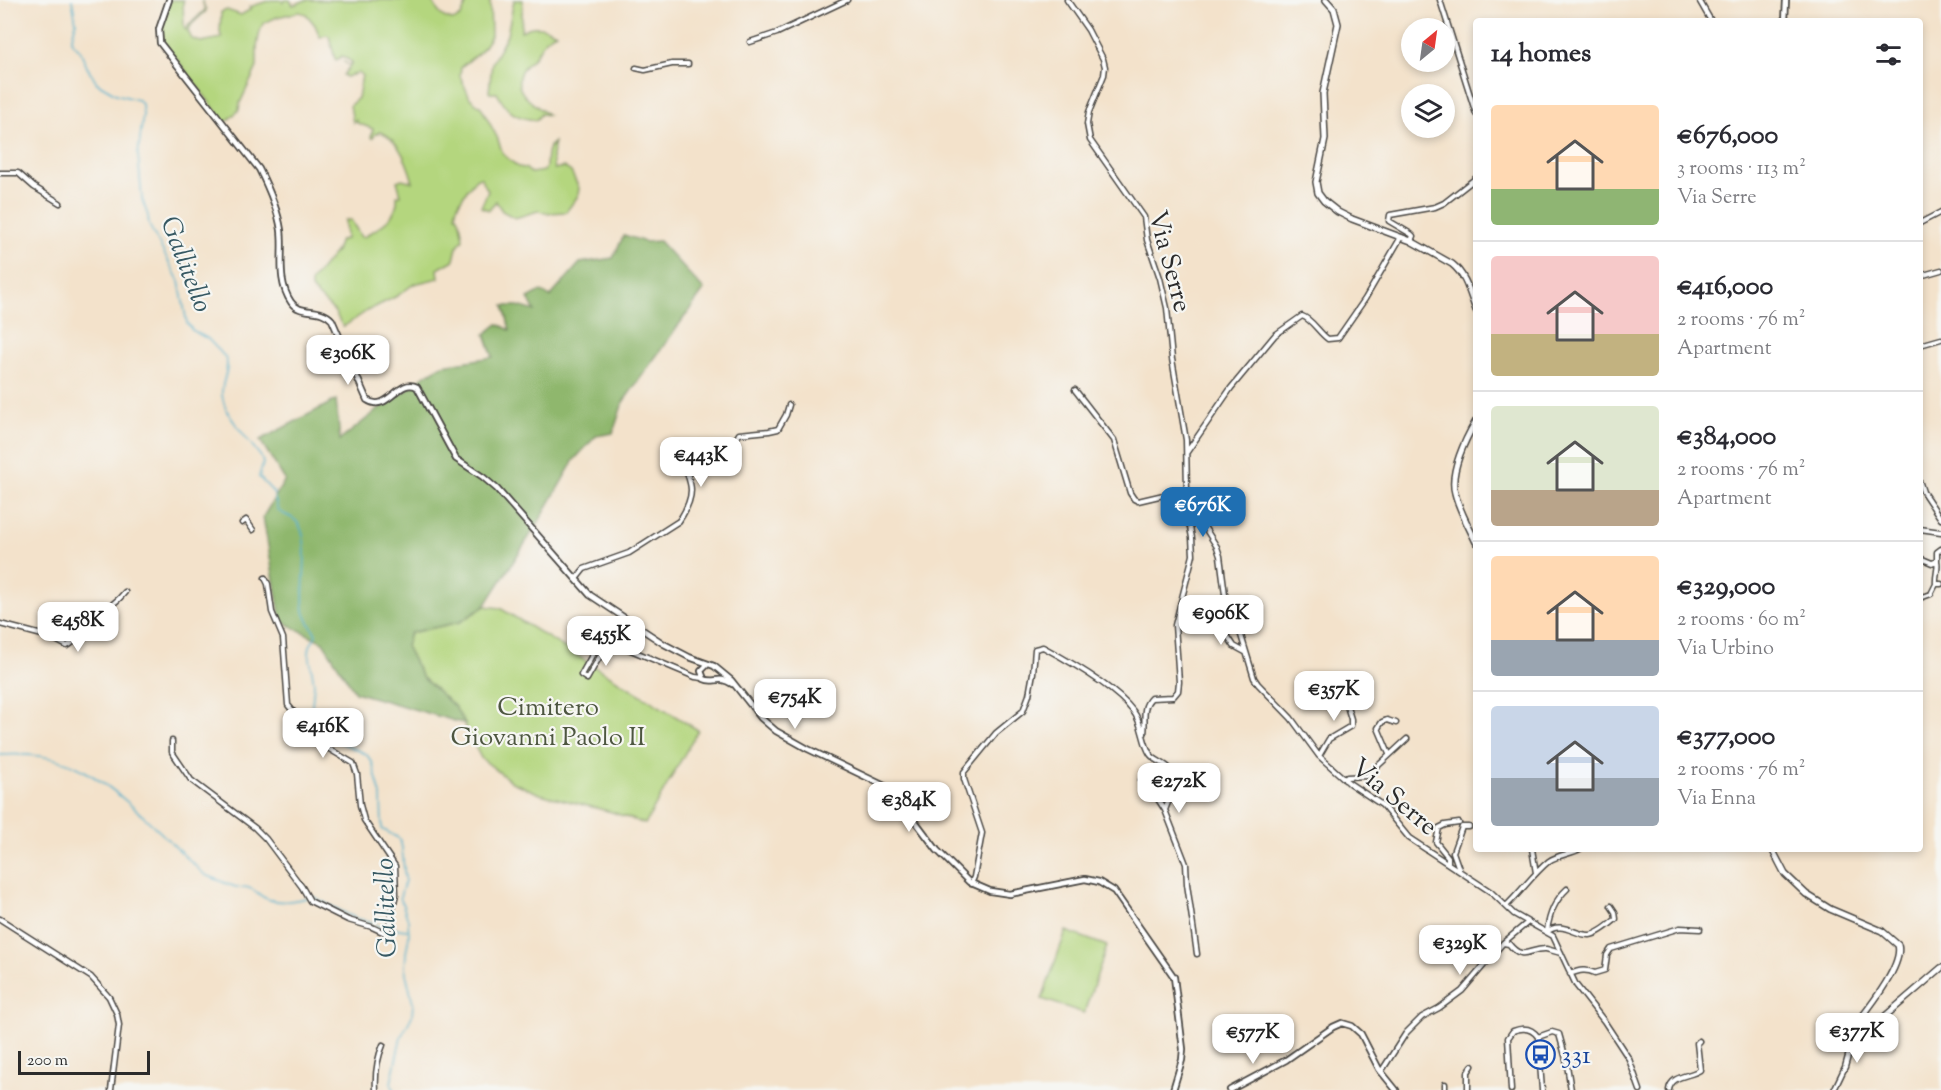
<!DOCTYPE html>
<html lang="en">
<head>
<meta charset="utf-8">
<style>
	:root { --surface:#fff; --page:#f2f2f3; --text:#2b2b33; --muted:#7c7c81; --line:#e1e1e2; --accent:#1f6fb2 }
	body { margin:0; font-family:"Sorts Mill Goudy",serif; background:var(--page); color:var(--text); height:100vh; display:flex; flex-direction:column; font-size:22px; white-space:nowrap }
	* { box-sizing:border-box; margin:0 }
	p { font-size:20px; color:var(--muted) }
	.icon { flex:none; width:33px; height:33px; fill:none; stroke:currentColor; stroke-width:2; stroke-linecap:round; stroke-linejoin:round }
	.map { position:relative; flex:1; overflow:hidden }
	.details { position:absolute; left:1473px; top:18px; width:450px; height:834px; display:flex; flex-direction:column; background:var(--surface); border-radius:6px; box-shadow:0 3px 9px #0003 }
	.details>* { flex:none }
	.needle { width:39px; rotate:29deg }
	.tools { position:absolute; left:1401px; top:18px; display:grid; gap:12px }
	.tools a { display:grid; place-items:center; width:54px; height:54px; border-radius:50%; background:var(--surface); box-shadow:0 3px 9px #0003; font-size:30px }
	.scale { position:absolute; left:18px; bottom:15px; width:132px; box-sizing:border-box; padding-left:6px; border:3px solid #2b2b2b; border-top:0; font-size:16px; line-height:21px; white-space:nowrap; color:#2b2b2b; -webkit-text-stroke:4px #f6f6f2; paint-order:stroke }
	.price { position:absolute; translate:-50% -51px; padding:0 14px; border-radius:12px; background:#fff; color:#222; font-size:20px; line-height:39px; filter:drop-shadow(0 2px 3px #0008) }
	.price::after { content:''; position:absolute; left:50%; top:36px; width:18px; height:14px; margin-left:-9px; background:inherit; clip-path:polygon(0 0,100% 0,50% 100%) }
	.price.on { background:var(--accent); color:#fff }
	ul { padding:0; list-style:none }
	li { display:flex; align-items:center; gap:18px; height:150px; padding:0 18px }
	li+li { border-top:2px solid var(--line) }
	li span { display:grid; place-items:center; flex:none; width:168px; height:120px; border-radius:6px; color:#555 }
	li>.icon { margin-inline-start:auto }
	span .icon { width:72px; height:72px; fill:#fffc; stroke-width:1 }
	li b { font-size:26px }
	h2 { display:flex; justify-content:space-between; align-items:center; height:72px; padding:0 18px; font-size:26px }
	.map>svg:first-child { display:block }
</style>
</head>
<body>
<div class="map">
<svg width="1941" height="1090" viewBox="0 0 1941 1090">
	<rect width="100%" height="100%" fill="#f6f6f2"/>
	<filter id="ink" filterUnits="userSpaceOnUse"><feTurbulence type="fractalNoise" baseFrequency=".0167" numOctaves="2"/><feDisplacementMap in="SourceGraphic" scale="12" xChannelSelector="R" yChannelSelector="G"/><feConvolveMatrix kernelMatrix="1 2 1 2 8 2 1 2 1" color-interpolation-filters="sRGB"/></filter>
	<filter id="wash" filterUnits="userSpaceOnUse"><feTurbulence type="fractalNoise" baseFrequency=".008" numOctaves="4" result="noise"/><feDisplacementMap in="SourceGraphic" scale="24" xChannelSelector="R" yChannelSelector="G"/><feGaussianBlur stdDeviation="1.35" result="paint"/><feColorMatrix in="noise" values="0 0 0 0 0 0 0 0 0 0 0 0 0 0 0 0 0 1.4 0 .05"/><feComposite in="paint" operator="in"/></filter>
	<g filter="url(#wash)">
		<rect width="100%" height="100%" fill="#f3e2cb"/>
		<path fill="#b4d67e" stroke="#708054" stroke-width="1.5" d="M170,0H183L184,28L186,30L188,26L205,10L202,0L206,11L192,24L188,31L192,39L201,42L222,38L220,33L221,12L227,10L241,15L251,9L249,7L271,0H281L283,2L285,0H290L293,5L306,0H432C437,11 442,20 455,20L461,16L468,0H490L491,36L481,51L461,67L460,76L470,98L481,107L497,137L503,154L518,167L525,168L531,173L544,171L546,167C547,157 545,149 554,142L552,157L554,169L564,167L571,172L579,188L578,196L566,212L548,213L538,211L515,218L502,211L496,201L489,210L481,207L488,191L481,178H477C472,182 456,206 456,210C455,216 457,215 459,219C461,225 462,233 463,239L457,247L454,260L438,269L439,278L414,284L397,296L367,311L343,327L334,311L311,289V281L336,251L340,240L346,239L345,220H351L361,237H364C379,227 399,218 397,196L401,195L397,181L402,179L413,182C408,164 399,138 380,132L375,134L373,138L371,137L373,129L357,123L356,120L353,123L350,105L358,98L362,75L358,73L346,77L343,75L350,66L343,61L350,66L352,62L342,56L337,60L335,59L329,36L326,35L320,37L315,25L306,14L299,12L277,17L264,23L260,31L257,46V67L240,103L239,110L225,123L163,41L162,30Z
			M514,0H523L521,31C534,24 543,26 556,33C543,38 542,47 534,57C531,62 524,65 521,71C511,93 535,104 548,115L541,114L536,120C515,118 507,112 497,93H490L489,92L492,63L507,35Z
			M485,606L500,608L698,730L645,824L612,812L540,794L512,782L481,758L455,707L422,677L406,646L410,633L460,622Z
			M1066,931L1107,946L1084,1013L1042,999Z"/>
		<path fill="#8fb76d" stroke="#5d714c" stroke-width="1.5" d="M624,235L645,242L659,241L704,290L623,402L613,433L596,436L574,460L538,523L485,606L460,622L410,633L406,646L422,677L455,707L465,724L355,692L323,642L281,621L263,517L285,480L260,440L336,400L340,440L390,400L405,392L425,375L443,365L493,357L485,334L498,324L510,330L504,306H518L535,311L528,298L541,291L550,297L580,263L613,258Z"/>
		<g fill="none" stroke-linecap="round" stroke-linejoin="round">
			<path stroke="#4dafcc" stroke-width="1.5" d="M72,0L76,22L71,41L80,50L87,67L97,83L116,94L138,100L142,104L143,115L138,155L142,199L148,216L149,225L179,281L187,323L192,330L208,339L226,358C230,371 221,382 222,394C223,414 250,441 261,457L263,463L259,477L273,492L278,510C283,515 292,516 297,522C312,540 300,587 304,610C305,620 313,626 316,635L310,646L309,652L314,684L311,715L315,727L320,733L366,754L372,762L381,795L382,829L400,839L402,848L405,880L400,897L408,920L409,936L406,953L405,969L413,1003L412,1016L401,1037L391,1083L394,1090
				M0,755C24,753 55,756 77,767C121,789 168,841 205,875C216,878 225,884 236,887C240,889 244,886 249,888C255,890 259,895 265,898C278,904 293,901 307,898
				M313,897L357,919L369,921L381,928L386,929
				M390,928L407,930"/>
		</g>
	</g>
	<g filter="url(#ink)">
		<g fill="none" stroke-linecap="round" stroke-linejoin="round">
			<defs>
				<path id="minor" d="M1067,0L1088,30L1103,59L1105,67L1104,75L1089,112L1087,124L1090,140L1144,217L1147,240L1160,278L1167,308L1172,359L1186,440L1187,490L1189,504L1192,513L1205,528L1217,547L1220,556L1226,602L1240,632L1254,678L1258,684L1291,718L1319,756L1349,783L1382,805L1409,838L1491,892L1514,914L1553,936L1576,985L1604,1021L1629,1059L1640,1090
					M1440,0L1476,114
					M1699,0L1711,21
					M1631,21H1651
					M750,42L777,33L847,0
					M636,68L645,70L672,64H688
					M0,173H18L34,187L60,203
					M1920,223L1941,212
					M1411,241L1413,236L1411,234L1389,221L1390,215L1435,207L1444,203L1476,178
					M1920,276L1941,270
					M1920,345L1941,339
					M1075,390L1114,440L1130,493L1134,499L1138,501L1172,493L1179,494L1178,499L1190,527L1192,538L1193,555L1175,625L1179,682L1178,691L1173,697L1151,698C1141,708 1146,720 1144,734
					M1187,452L1231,388L1275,335L1302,316C1312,319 1319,333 1328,339L1338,338L1365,299L1401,237
					M1920,483L1923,492L1941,519
					M242,523L246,520L253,530
					M1920,529L1941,532
					M1920,558L1932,563L1937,561V552L1941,549
					M1937,561C1939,568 1935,575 1936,584H1941
					M576,579L584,569L629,553L679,521C685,512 691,500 691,490C691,476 678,460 686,448L690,447L730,450L739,434L769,431L778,429L786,415L789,405
					M1920,595L1923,597L1931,594L1936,584
					M1214,615L1234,646L1245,652
					M0,624L50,637L67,646C83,639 72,627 81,618C85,614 93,614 98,612C109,608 118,601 125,592
					M614,643L604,649L587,679L581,675L596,648L599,640L604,636L614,643L695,677L703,678
					M172,741V752L191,780L255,828L266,839L302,887L310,901L348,920L372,927L387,934L396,894L395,866L364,820L360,805L357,774L353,763L319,743L288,705L283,638L272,612L268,584L265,578
					M1389,754L1378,728L1382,722L1387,720L1396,723
					M1319,756L1329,739L1351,726V719L1347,706L1352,699
					M1141,780L1150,787L1165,810
					M1345,780L1347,777L1367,776L1407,739
					M1532,849L1536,873
					M1448,862V857L1436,842L1439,828L1445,825L1459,823
					M1459,869L1453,852L1462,827H1469
					M971,884L974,877L982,833L964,779V772L996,733L1023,711L1029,695L1033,673L1035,649L1043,647C1069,661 1115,687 1133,711C1143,723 1142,741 1150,754C1154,760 1162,762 1168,767L1169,800L1165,810L1186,864L1187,884L1197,954
					M1506,906C1521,892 1533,874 1549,861C1557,855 1571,854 1580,849
					M0,919L91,977L109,997L117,1014L119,1025L111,1090
					M1547,931C1549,915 1555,900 1567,889
					M1547,932C1561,920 1576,936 1590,935C1599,934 1610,924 1616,919L1615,912L1611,906
					M1503,943L1527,923
					M1570,974C1580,970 1586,969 1595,973L1605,970L1607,955L1611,949L1680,928L1700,929
					M1538,1037L1552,1032L1559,1034L1566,1059L1571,1090
					M1381,1072L1406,1033L1422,1017L1439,1008L1462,991L1503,943L1509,944C1523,962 1530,948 1546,949C1551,950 1556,952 1561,953
					M1445,1084V1090
					M376,1090C375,1074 377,1059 383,1045
					M1468,1090V1072L1472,1066
					M1511,1090L1508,1038L1513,1031C1523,1027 1532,1028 1538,1037L1542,1090
					M1669,1090C1671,1075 1689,1077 1700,1070L1697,1043L1699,1041
					M1834,1090L1845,1067L1852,1042L1860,1035"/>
				<path id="tertiary" d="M169,0L159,29L160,43L259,169C268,187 278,210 281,230C284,253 276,280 291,302C300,316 320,306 332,320L367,400C388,414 398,377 417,387L456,459L483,477L497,489L590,595L664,644L689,657L714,666L731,680L761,718L776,731L808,749L891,789L937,850L969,882L990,891L1010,894L1085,879L1099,882L1114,891L1174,977L1183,1049L1182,1060L1173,1090
					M1785,21L1786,0
					M707,665L701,671L704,679C714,684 719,675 732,684
					M1230,1090L1286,1060L1333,1027L1342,1023L1352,1026L1361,1034L1379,1069L1396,1090"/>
				<path id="secondary" d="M1326,0L1334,9L1338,24L1323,93L1325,139L1316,182L1318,193L1324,201L1338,212L1352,219L1411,241L1452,264C1466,275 1470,294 1476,310
					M1476,421C1466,438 1449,472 1455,493C1459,510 1469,527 1476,542
					M1772,849L1785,874L1806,894L1830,909L1882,931L1898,945C1904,965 1868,1009 1855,1026V1030L1857,1034H1864L1869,1030L1941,968"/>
			</defs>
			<use href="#minor" stroke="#494643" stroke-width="7"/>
			<use href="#tertiary" stroke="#494643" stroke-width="8"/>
			<use href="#secondary" stroke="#494643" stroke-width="8"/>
			<use href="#minor" stroke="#fff" stroke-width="4"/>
			<use href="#tertiary" stroke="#fff" stroke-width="4.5"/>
			<use href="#secondary" stroke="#fff" stroke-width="5"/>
		</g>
	</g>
	<defs>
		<symbol id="bus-ring" viewBox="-11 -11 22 22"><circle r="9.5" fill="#f6f6f2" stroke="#1a4fb4" stroke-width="1.5"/><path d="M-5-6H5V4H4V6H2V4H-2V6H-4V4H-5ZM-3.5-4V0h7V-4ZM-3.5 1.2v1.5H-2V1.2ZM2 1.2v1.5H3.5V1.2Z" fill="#1a4fb4"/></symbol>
	</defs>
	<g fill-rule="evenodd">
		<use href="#bus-ring" x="1524" y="1038" width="33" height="33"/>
	</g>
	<g text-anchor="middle" stroke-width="4.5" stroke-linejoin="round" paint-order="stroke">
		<g font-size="26" fill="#2b2b2b" stroke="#f6f6f2">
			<text transform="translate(1171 261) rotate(75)" y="9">Via Serre</text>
			<text transform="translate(1395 796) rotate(40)" y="9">Via Serre</text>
		</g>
		<g font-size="26" fill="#4d5640" stroke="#f6f6f2">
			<text x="548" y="715">Cimitero<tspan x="548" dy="30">Giovanni Paolo II</tspan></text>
		</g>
		<g font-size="26" fill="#164399" stroke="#f6f6f2" text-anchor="start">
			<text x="1561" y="1063">331</text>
		</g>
		<g font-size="27" font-style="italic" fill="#375963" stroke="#f6f6f2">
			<text transform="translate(187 264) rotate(69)" y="9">Gallitello</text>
			<text transform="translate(385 908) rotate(-92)" y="9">Gallitello</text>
		</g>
	</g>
</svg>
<div class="tools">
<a><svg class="needle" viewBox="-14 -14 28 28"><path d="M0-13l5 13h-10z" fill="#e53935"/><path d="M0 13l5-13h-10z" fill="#7c7c81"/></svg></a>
<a><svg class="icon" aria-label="layers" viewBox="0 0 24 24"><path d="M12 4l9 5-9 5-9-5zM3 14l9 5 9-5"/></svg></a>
</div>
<div class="scale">200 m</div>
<b class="price" style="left:348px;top:386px">€306K</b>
<b class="price" style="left:701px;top:488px">€443K</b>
<b class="price on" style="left:1203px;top:538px">€676K</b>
<b class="price" style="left:1221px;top:646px">€906K</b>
<b class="price" style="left:78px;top:653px">€458K</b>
<b class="price" style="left:606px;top:667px">€455K</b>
<b class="price" style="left:1334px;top:722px">€357K</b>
<b class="price" style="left:795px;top:730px">€754K</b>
<b class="price" style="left:323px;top:759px">€416K</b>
<b class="price" style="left:1179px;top:814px">€272K</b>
<b class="price" style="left:909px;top:833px">€384K</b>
<b class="price" style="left:1460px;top:976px">€329K</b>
<b class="price" style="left:1857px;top:1064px">€377K</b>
<b class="price" style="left:1253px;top:1065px">€577K</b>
<section class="details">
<h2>14 homes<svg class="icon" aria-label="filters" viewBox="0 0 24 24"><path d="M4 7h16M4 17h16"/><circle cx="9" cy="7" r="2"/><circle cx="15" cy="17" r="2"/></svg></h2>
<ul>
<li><span style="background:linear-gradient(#ffd9b3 70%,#8fb573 0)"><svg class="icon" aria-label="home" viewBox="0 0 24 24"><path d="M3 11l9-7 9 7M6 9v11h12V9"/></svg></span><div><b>€676,000</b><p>3 rooms · 113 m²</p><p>Via Serre</p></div></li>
<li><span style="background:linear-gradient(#f6c9c9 65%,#c2b280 0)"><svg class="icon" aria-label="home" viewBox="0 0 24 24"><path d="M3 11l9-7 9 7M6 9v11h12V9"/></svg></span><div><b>€416,000</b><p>2 rooms · 76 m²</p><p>Apartment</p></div></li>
<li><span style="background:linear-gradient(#dfe7d0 70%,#b9a48a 0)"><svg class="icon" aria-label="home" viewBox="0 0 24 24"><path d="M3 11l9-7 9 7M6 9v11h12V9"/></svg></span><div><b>€384,000</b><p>2 rooms · 76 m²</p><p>Apartment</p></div></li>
<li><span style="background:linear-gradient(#ffd9b3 70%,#9aa5b1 0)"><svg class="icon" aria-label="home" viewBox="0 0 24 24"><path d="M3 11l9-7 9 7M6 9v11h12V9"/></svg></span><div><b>€329,000</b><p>2 rooms · 60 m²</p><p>Via Urbino</p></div></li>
<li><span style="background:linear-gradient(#c9d6e8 60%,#9aa5b1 0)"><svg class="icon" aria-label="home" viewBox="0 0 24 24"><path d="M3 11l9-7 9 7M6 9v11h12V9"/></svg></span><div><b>€377,000</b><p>2 rooms · 76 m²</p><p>Via Enna</p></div></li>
</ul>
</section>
</div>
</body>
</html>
